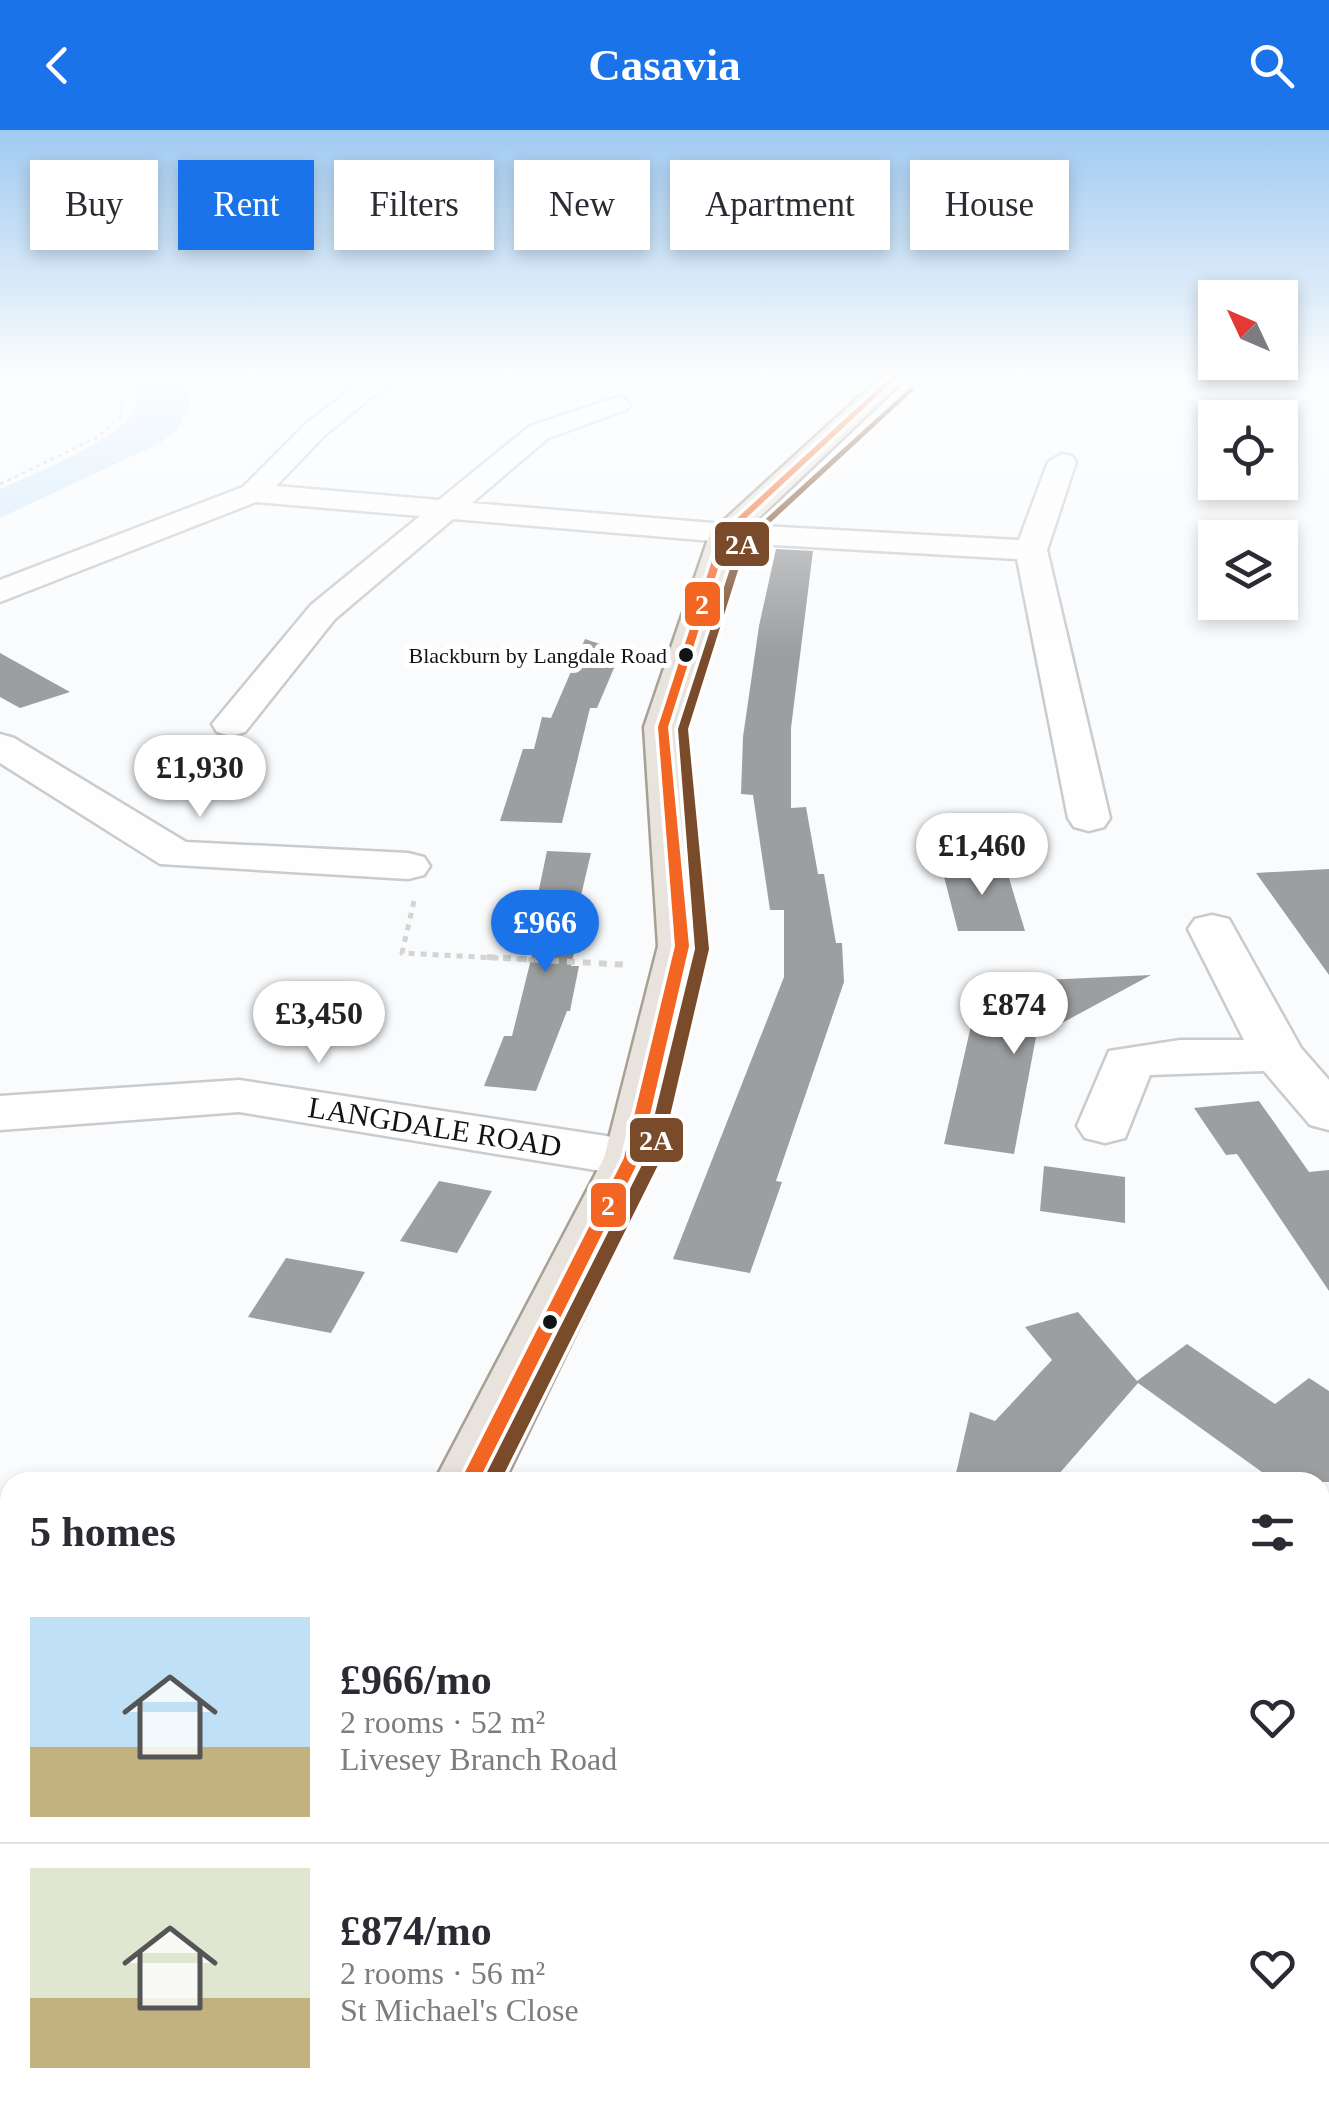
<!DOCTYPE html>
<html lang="en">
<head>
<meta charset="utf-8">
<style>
	:root { --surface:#fff; --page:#f7f7f7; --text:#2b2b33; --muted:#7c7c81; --line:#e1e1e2; --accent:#1a73e8 }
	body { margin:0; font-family:"Times New Roman",serif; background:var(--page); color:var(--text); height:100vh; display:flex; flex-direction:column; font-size:38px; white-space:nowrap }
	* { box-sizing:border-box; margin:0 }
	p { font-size:32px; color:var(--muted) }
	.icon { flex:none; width:55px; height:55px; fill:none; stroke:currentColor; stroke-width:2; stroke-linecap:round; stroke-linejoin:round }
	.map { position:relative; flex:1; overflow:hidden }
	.sheet { position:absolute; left:0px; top:1342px; width:1330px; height:642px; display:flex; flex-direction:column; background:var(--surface); border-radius:30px 30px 0 0; box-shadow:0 5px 15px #0003 }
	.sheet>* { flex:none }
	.guide { position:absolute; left:30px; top:30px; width:1270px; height:90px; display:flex; gap:20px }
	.needle { width:65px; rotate:314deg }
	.controls { position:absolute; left:1198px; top:150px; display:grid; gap:20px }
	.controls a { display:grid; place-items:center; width:100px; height:100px; border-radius:0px; background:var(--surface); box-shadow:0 5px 15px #0003; font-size:50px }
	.price { position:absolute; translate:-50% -85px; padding:0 22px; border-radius:35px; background:#fff; color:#222; font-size:32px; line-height:65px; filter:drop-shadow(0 2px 5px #0008) }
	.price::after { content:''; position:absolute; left:50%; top:60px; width:30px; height:22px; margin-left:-15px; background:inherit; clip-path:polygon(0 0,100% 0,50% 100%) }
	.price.current { background:var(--accent); color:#fff }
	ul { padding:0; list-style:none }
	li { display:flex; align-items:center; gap:30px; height:250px; padding:0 30px }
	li+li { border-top:2px solid var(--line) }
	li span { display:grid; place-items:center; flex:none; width:280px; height:200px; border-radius:0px; color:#555 }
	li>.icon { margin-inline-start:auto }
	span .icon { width:120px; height:120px; fill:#fffc; stroke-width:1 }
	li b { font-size:42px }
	h2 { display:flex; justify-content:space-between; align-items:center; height:120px; padding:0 30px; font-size:42px }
	.tag { padding:0 35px; border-radius:0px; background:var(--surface); box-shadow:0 5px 15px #0003; font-size:35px; line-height:90px }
	.tag.current { background:var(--accent); color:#fff }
	header { display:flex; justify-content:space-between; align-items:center; height:130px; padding:0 30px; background:var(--accent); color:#fff; font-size:45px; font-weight:800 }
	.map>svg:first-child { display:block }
</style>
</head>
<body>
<header><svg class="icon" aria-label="back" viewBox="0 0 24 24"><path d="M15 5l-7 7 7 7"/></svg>Casavia<svg class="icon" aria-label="search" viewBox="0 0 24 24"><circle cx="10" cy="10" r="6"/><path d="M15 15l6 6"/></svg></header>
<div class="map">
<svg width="1329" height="1984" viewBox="0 0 1329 1984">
	<rect width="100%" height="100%" fill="#f9fbfd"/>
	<path fill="#f9ede1" d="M241,1975H347L349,1984H244Z"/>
	<path fill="#d4eafd" d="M125,244H173L191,273L177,300L160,313L0,388V359C27,347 124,307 134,281C139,268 130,255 125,244Z"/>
	<path fill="#9c9ea0" d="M776,419L813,421L791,598V678L806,677L818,744H824L836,813H842L844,852L776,1051L782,1052L750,1143L673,1129L784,847V780H770L753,665L741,664L743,607L759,496Z
		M585,509L603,515L600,530L617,531L597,578H590L562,693L500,691L523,619H534L542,587L551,588Z
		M0,523L70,562L20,578L0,567Z
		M547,721L591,723L579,774H585L571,836H579L570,881H567L536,961L484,956L504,906H512L535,813L528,812Z
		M941,735H1005L1025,801H958Z
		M1329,739V845L1256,743Z
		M1151,845L1036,907L1014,1024L944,1014L973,887L1044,850Z
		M1259,971L1309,1042L1329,1040V1161L1237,1024L1226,1025L1194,978Z
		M1044,1036L1125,1047V1093L1040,1081Z
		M439,1051L492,1061L457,1123L400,1111Z
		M286,1128L365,1142L331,1203L248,1187Z
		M1078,1182L1137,1251L1187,1214L1275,1274L1309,1248L1329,1261V1352H1276L1138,1253L1052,1352H954L970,1282L995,1291L1052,1230L1025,1197Z"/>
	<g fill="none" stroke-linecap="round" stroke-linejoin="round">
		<defs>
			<path id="minor" d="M372,244H400L326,304L276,356L439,370L530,296L617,267L626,270L630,275L626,280L548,308L472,373L725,394L1019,410L1048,332L1062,324L1072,326L1076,332L1047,420L1110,688L1104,697L1089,701L1074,697L1068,688L1017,429L725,412L453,389L335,489L245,602L231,606L217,602L212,594L311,475L420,386L256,372L0,472V450L243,357L308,292Z
				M0,604L14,608L186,712L408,723L424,727L430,736L424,745L408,749L160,734L0,633Z
				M1212,785L1229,789L1301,918L1329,950V1000L1310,995L1264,941L1150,945L1125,1008L1105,1013L1085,1008L1077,996L1109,921L1180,910H1244L1188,799L1195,789Z
				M239,950L632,1010L652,1015L660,1028L652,1041L632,1046L239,982L0,1000V966Z
				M1320,1465L1329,1468V1536L1320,1533Z
				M351,1975H447L448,1984H352Z"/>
			<path id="major" d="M884,244H910L740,406L682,597L706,816L660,1028L504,1352H434L604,1028L658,816L644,597L710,403Z
				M10,1868V1963L0,1967V1872Z
				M112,1975H208L212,1984H116Z"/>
		</defs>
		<use href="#minor" stroke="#c9cbcd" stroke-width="5"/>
		<use href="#major" stroke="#a9a094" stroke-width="5"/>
		<path stroke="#d4d4d4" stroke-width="2.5" stroke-dasharray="4 4" stroke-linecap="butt" d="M0,354L98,307L120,287L124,256L117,244"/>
		<path stroke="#d4d4d4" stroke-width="5" stroke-dasharray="6 6" stroke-linecap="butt" d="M414,771L402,823L535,830"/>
		<path stroke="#d4d4d4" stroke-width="6" stroke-dasharray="8 8" stroke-linecap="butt" d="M487,827L630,835"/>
		<use href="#minor" fill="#fefeff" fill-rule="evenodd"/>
		<use href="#major" fill="#e8e3dc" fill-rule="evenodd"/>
		<defs>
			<path id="bus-1" d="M894,244H901L729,404L668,597L689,816L640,1028L478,1352H460L624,1028L675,816L658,597L721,403Z"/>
			<path id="bus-2" d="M910,258L915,259L746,415L688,599L709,819L659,1033L500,1352H482L643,1033L695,819L678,599L738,414Z"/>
		</defs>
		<use href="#bus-1" stroke="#fff" stroke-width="7"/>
		<use href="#bus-2" stroke="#fff" stroke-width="7"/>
		<use href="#bus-1" fill="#f26522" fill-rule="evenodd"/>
		<use href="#bus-2" fill="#7a4b2a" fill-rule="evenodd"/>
	</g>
	<linearGradient id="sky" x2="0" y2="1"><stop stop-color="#a0caf0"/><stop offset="0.47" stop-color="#fcfdfe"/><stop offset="1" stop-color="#fcfdfe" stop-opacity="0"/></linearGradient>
	<rect width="1329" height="522" fill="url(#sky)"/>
	<g fill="#111416" stroke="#fff" stroke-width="4">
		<circle cx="686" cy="525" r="9"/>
		<circle cx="550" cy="1192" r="9"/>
	</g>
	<g text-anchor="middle" stroke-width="10" stroke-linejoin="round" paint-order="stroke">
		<g font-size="22" fill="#111416" stroke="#fff" text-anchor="end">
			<text x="667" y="533">Blackburn by Langdale Road</text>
		</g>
		<g font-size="30" fill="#111416" stroke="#fff">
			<text transform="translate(435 997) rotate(9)" y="10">LANGDALE ROAD</text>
		</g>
	</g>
	<g stroke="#fff" stroke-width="4">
		<rect x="713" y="390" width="58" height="48" rx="10" fill="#7a4b2a"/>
		<rect x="683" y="450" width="39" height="48" rx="10" fill="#f26522"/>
		<rect x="628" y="986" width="57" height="48" rx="10" fill="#7a4b2a"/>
		<rect x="589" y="1051" width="39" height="48" rx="10" fill="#f26522"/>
	</g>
	<g font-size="28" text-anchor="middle" font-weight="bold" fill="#fff">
		<text x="742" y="424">2A</text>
		<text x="702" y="484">2</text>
		<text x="656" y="1020">2A</text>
		<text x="608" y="1085">2</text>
	</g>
</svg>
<div class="controls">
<a><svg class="needle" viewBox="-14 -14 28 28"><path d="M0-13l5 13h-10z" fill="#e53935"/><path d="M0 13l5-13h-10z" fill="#7c7c81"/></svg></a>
<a><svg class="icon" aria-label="locate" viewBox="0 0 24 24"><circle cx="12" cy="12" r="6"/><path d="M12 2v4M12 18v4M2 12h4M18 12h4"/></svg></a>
<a><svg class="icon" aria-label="layers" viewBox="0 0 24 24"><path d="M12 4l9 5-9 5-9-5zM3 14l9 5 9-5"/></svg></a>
</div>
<b class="price" style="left:200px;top:690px">£1,930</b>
<b class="price" style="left:982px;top:768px">£1,460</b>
<b class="price current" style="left:545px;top:845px">£966</b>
<b class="price" style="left:1014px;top:927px">£874</b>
<b class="price" style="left:319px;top:936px">£3,450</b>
<div class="guide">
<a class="tag">Buy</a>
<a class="tag current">Rent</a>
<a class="tag">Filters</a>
<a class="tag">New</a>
<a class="tag">Apartment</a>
<a class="tag">House</a>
</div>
<section class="sheet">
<h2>5 homes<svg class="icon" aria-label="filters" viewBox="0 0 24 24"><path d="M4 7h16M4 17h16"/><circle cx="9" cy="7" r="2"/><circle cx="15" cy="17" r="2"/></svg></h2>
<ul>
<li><span style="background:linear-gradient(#bfe0f5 65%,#c2b280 0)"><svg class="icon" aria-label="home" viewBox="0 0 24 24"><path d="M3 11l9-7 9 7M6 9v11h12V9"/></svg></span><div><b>£966/mo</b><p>2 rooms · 52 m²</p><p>Livesey Branch Road</p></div><svg class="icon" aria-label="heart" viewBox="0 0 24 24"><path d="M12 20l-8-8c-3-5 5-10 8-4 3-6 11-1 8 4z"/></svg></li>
<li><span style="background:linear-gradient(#dfe7d0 65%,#c2b280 0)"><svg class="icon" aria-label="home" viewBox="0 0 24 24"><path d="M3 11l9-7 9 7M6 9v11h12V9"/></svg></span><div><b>£874/mo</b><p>2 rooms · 56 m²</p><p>St Michael's Close</p></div><svg class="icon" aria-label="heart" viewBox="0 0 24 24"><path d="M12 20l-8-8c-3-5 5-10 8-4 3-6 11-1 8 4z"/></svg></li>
</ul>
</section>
</div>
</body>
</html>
